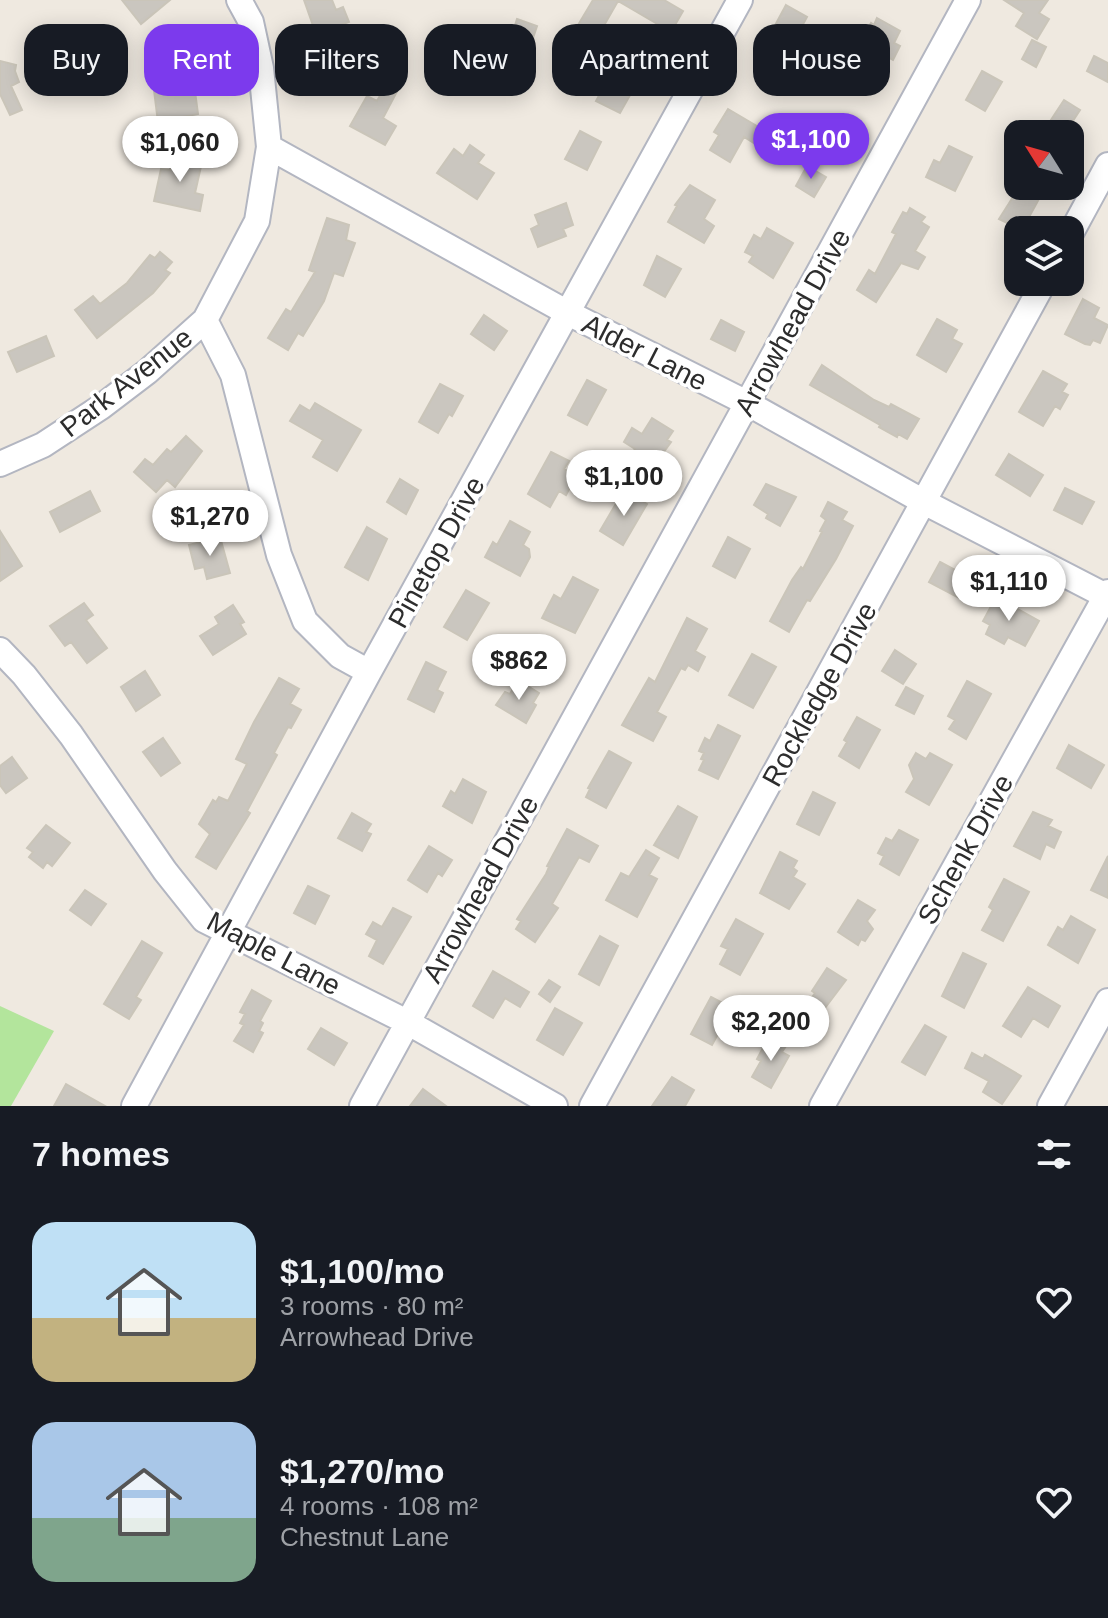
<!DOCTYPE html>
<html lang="en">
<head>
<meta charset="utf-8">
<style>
	:root { --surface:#171b24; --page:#242831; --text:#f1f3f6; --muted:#9ea1a6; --accent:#7c3aed }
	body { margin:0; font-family:Helvetica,sans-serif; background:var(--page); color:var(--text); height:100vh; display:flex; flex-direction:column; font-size:30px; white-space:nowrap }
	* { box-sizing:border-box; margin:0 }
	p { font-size:26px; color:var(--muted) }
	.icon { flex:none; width:44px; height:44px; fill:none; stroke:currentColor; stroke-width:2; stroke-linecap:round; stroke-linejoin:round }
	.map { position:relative; height:1106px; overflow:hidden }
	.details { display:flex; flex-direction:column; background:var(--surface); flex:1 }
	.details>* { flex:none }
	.hud { position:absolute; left:24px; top:24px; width:1060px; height:72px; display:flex; gap:16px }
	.needle { width:52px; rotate:307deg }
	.buttons { position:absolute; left:1004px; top:120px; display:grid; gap:16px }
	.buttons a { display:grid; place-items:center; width:80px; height:80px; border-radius:16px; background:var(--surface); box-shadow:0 4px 20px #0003; font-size:40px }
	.price { position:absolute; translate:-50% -68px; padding:0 18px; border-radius:28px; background:#fff; color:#222; font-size:26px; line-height:52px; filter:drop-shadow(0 2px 4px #0008) }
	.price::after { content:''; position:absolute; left:50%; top:48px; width:24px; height:18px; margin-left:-12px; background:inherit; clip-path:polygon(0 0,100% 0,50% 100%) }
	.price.current { background:var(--accent); color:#fff }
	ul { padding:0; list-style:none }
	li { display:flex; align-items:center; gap:24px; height:200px; padding:0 32px }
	li span { display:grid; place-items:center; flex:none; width:224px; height:160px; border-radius:24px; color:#555 }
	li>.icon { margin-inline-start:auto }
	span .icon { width:96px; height:96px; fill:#fffc; stroke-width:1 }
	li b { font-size:34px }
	h2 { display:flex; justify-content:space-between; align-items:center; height:96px; padding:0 32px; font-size:34px }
	.chip { padding:0 28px; border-radius:24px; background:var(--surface); box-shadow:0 4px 20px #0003; font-size:28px; line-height:72px }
	.chip.current { background:var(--accent); color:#fff }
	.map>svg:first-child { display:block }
</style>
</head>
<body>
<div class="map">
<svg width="1108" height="1106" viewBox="0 0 1108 1106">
	<rect width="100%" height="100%" fill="#efe9e0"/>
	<path fill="#b3e59c" d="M0,1006L54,1031L11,1106H0Z"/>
	<path fill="#cac6bf" stroke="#cac5b9" stroke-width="2" d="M122,0H170L141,24Z
		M304,0H332L336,10L343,7L349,22L316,34Z
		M593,0H664L683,11L671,32L618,1L598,36L578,25Z
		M1004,0H1048L1039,13L1049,19L1037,39L1016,26L1024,13Z
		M786,5L807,17L794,41L805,47L797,62L765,44Z
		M877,18L900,31L894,43L900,46L893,60L860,42L871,23L874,25Z
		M517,19L537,26L531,44L511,38Z
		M1032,40L1046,47L1036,67L1022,59Z
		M1094,56L1108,63V82L1087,71Z
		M619,59L643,72L620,113L596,101Z
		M0,61L16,65L15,71L19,82L11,86L22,110L10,115L0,94Z
		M982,71L1002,82L985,111L966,100Z
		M391,76L402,82L383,118L396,126L385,145L350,126L367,96L377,101Z
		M194,84L198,114L158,122L154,90Z
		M1064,100L1080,110L1065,133L1049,123Z
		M728,109L762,129L754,143L744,137L730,162L710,150L719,135L714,132Z
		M580,131L601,142L587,170L565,159Z
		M470,145L484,155L478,163L494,173L477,199L437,173L454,149L463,156Z
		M949,146L972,157L955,191L926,177L934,160L940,163Z
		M173,155L202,162L195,193L203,195L200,211L154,201L161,169L170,170Z
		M807,166L826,177L814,197L796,186Z
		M690,185L715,200L704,219L714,226L704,243L668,222L677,206L675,205Z
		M1020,186H1046L1022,230L999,219Z
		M566,203L573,225L563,229L566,236L538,247L531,229L539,225L535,215Z
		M910,208L925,217L921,222L929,227L915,251L925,257L918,269L901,263L876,302L857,290L869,270L875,274L896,234L892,232L903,212L907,214Z
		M327,218L349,225L346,240L355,243L343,276L334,273L324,301L303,336L298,333L288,350L268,338L286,309L291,312L315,272L309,270Z
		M767,228L793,243L773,278L749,262L753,256L745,252L754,235L761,239Z
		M160,252L172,262L165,270L170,273L153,293L97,338L75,310L93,296L100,304L127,283L150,255L155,258Z
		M657,256L681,269L665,297L644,285Z
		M1083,299L1099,308L1094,318L1108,325L1100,343L1093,340L1090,345L1085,344L1065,334Z
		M484,315L507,331L494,350L471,334Z
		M937,319L957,330L952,339L962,344L946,372L917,355Z
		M721,320L744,332L735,351L711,339Z
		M46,336L54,356L17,372L8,352Z
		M822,365L874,400L889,407L891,404L919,419L907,439L898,434L897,437L879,427L880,425L810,385Z
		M1043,371L1067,384L1062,392L1068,395L1060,409L1055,406L1043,426L1019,412Z
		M587,380L606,390L587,425L568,415Z
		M440,384L463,396L452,416L449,414L438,433L419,422Z
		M315,403L361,430L337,471L313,457L323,440L290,421L300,405L310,411Z
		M652,418L673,431L667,440L671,442L652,468L631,455L635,449L624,442L632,428L642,434Z
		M186,436L202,451L175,487L167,480L156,492L134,472L145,459L153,465L167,449L171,452Z
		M551,452L569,461L564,469L576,476L566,495L559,491L550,507L528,494Z
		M1009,454L1043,475L1030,496L996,475Z
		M400,479L418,490L406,514L387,502Z
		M766,484L796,497L780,526L766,518L768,514L754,505Z
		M1065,488L1094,502L1082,524L1054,510Z
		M624,490L647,504L623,545L600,531Z
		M90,491L100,511L60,532L50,512Z
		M828,502L847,512L842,520L853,526L836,559L810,601L807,600L789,632L770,621L792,580L801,567L803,569L822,532L820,531L826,520L821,516Z
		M510,521L530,532L523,545L529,549L530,557L520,576L485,557L493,542L497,545Z
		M367,527L387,539L368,580L345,567Z
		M0,531L22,566L0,581Z
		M220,537L230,573L207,579L204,567L195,569L189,545Z
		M728,537L750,549L735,578L713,566Z
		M940,562L972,579L961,599L929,582Z
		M573,577L598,590L575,633L542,618L554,595L561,599Z
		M466,590L489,603L467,640L444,627Z
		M996,597L1039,621L1025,646L1008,637L1004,644L986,634L990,625L983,621Z
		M84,603L93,615L86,620L107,648L87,663L71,642L65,646L50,626Z
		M233,605L244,622L240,624L246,634L213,655L200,636L219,624L215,617Z
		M687,618L707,629L695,651L705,657L698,671L688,665L685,670L681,668L657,712L666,717L653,741L622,725L649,678L655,682Z
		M895,650L916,664L903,684L882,671Z
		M752,654L776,667L753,708L729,695Z
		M426,662L446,672L437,690L443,693L434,712L408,699Z
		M145,671L160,695L136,711L121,687Z
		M279,678L299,689L290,704L301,710L291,728L288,727L274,753L277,755L247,811L250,813L216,869L196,857L210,834L199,824L213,800L216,802L219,797L228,801L247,764L236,759L254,722Z
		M518,680L539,693L533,703L536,705L526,723L496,705L505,692L510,694Z
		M967,681L991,694L966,739L949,729L955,720L948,716Z
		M906,687L923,696L914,714L896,705Z
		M857,717L880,730L859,768L839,756L847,742L844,740Z
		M718,725L740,736L718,779L699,770L704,760L701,759L704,753L699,751L705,738L710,741Z
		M163,738L180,763L161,776L143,752Z
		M1069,745L1104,765L1091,788L1057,768Z
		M609,751L631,763L606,808L586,797L590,789L588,788Z
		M916,753L926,759L930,753L952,765L929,805L906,792L914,779L909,765Z
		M12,757L27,778L6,793L0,785V766Z
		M463,779L486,792L472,823L443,806L451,791L455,794Z
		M813,792L835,803L819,835L797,824Z
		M678,806L697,817L678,858L654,845Z
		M1033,812L1052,820L1048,826L1061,832L1054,848L1046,844L1040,859L1014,846Z
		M352,813L371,824L366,832L371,834L362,851L338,838Z
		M46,825L70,843L52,866L47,862L43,868L29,857L33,852L27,848Z
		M567,829L598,846L589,862L579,857L552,904L558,908L535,942L516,929L521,921L517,919L546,874L549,867L547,866Z
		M899,830L918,840L899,875L880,864L884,856L878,853L886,838L892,841Z
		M429,846L452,860L442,876L438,873L427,892L408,880Z
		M646,850L659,858L649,875L657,879L637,917L606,900L621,873L629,877Z
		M780,852L797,861L793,868L797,871L793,877L805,884L789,909L760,893Z
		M1108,856V898L1091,890Z
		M1004,879L1029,892L1003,941L982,930L993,910L989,907Z
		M308,886L329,896L315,924L294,913Z
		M85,890L106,904L91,925L70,910Z
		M858,900L875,910L867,921L873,929L865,941L861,939L858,945L838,932Z
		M393,908L411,917L383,964L369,956L377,940L366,934L373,922L382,927Z
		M1071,916L1095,930L1078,963L1048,945L1058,927L1063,930Z
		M736,919L763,934L740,975L720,964L728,949L721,946Z
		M600,936L618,946L599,985L579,974Z
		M142,941L162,953L136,997L141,1000L129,1019L104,1004Z
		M963,953L986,964L964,1008L942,996Z
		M827,968L846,980L822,1012L808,1003L815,993L812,991Z
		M493,971L529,992L520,1007L505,998L493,1018L473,1006Z
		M549,980L560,987L550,1002L539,994Z
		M1028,987L1060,1006L1048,1027L1033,1018L1021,1037L1003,1026Z
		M252,990L271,1001L260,1021L263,1023L259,1031L263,1033L253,1052L234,1041L244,1025L240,1023L245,1014L240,1012Z
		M711,997L734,1009L727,1021L733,1024L726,1038L718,1034L712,1045L691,1034Z
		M555,1008L582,1023L563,1055L537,1040Z
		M925,1025L946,1037L925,1075L902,1062Z
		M321,1028L347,1043L334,1065L308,1049Z
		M774,1039L786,1046L782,1052L789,1056L771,1088L752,1077L761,1061L757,1059L765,1044L770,1047Z
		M972,1053L983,1059L985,1055L1021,1076L1002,1104L983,1092L989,1081L965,1068Z
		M672,1077L694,1090L685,1106H652Z
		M66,1084L105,1106H54Z
		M423,1089L446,1106H410Z"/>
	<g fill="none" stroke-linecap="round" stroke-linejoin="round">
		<defs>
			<path id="minor" d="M269,147L568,313L747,403L924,502L1108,597
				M1070,235L1108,165
				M205,320L233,375L279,555L305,621L340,656L369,672
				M0,464L43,445L101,407L147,372L205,320L257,221L269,147L261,68L251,22L239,0
				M0,650L24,675L71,735L165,871L204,920L407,1022L555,1106
				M134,1106L369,672L740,0
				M362,1106L968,0
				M592,1106L1044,282
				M822,1106L1108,592
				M1050,1106L1108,1001"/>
		</defs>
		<use href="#minor" stroke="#b3b6c1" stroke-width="28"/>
		<use href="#minor" stroke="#fff" stroke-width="24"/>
	</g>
	<g text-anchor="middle" stroke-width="7" stroke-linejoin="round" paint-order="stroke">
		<g font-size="28" fill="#2d2d2d" stroke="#fff">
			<text transform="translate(792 322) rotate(-61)" y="10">Arrowhead Drive</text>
			<text transform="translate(645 352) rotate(27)" y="10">Alder Lane</text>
			<text transform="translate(126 382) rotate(-38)" y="10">Park Avenue</text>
			<text transform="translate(436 552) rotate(-61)" y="10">Pinetop Drive</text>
			<text transform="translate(819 694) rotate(-61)" y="10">Rockledge Drive</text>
			<text transform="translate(965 849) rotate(-61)" y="10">Schenk Drive</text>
			<text transform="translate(480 889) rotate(-61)" y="10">Arrowhead Drive</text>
			<text transform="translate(274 953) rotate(28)" y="10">Maple Lane</text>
		</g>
	</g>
</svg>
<div class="buttons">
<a><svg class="needle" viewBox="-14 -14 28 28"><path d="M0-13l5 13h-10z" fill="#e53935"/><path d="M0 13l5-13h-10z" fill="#9ea1a6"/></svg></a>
<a><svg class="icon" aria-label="layers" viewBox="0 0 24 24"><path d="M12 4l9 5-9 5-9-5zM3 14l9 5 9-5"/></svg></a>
</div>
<b class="price current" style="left:811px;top:181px">$1,100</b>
<b class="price" style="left:180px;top:184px">$1,060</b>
<b class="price" style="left:624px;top:518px">$1,100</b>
<b class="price" style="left:210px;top:558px">$1,270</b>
<b class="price" style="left:1009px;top:623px">$1,110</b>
<b class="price" style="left:519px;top:702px">$862</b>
<b class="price" style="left:771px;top:1063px">$2,200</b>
<div class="hud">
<a class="chip">Buy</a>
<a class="chip current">Rent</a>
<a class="chip">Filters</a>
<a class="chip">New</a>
<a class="chip">Apartment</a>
<a class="chip">House</a>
</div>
</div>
<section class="details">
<h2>7 homes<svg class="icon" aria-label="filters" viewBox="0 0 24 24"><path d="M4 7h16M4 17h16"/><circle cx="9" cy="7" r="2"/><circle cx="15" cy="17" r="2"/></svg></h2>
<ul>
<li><span style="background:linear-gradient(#bfe0f5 60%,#c2b280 0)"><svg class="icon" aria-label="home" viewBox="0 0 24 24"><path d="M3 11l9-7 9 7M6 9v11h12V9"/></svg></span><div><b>$1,100/mo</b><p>3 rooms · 80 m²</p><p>Arrowhead Drive</p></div><svg class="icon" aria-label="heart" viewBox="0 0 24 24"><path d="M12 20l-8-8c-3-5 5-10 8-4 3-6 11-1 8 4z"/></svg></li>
<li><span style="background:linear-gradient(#a9c7e8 60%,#7fa58c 0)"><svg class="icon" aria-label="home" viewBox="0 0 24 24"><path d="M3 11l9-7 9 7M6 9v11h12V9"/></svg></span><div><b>$1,270/mo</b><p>4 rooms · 108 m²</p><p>Chestnut Lane</p></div><svg class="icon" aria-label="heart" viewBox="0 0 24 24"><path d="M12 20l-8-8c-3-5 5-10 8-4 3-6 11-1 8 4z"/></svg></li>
</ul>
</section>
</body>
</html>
